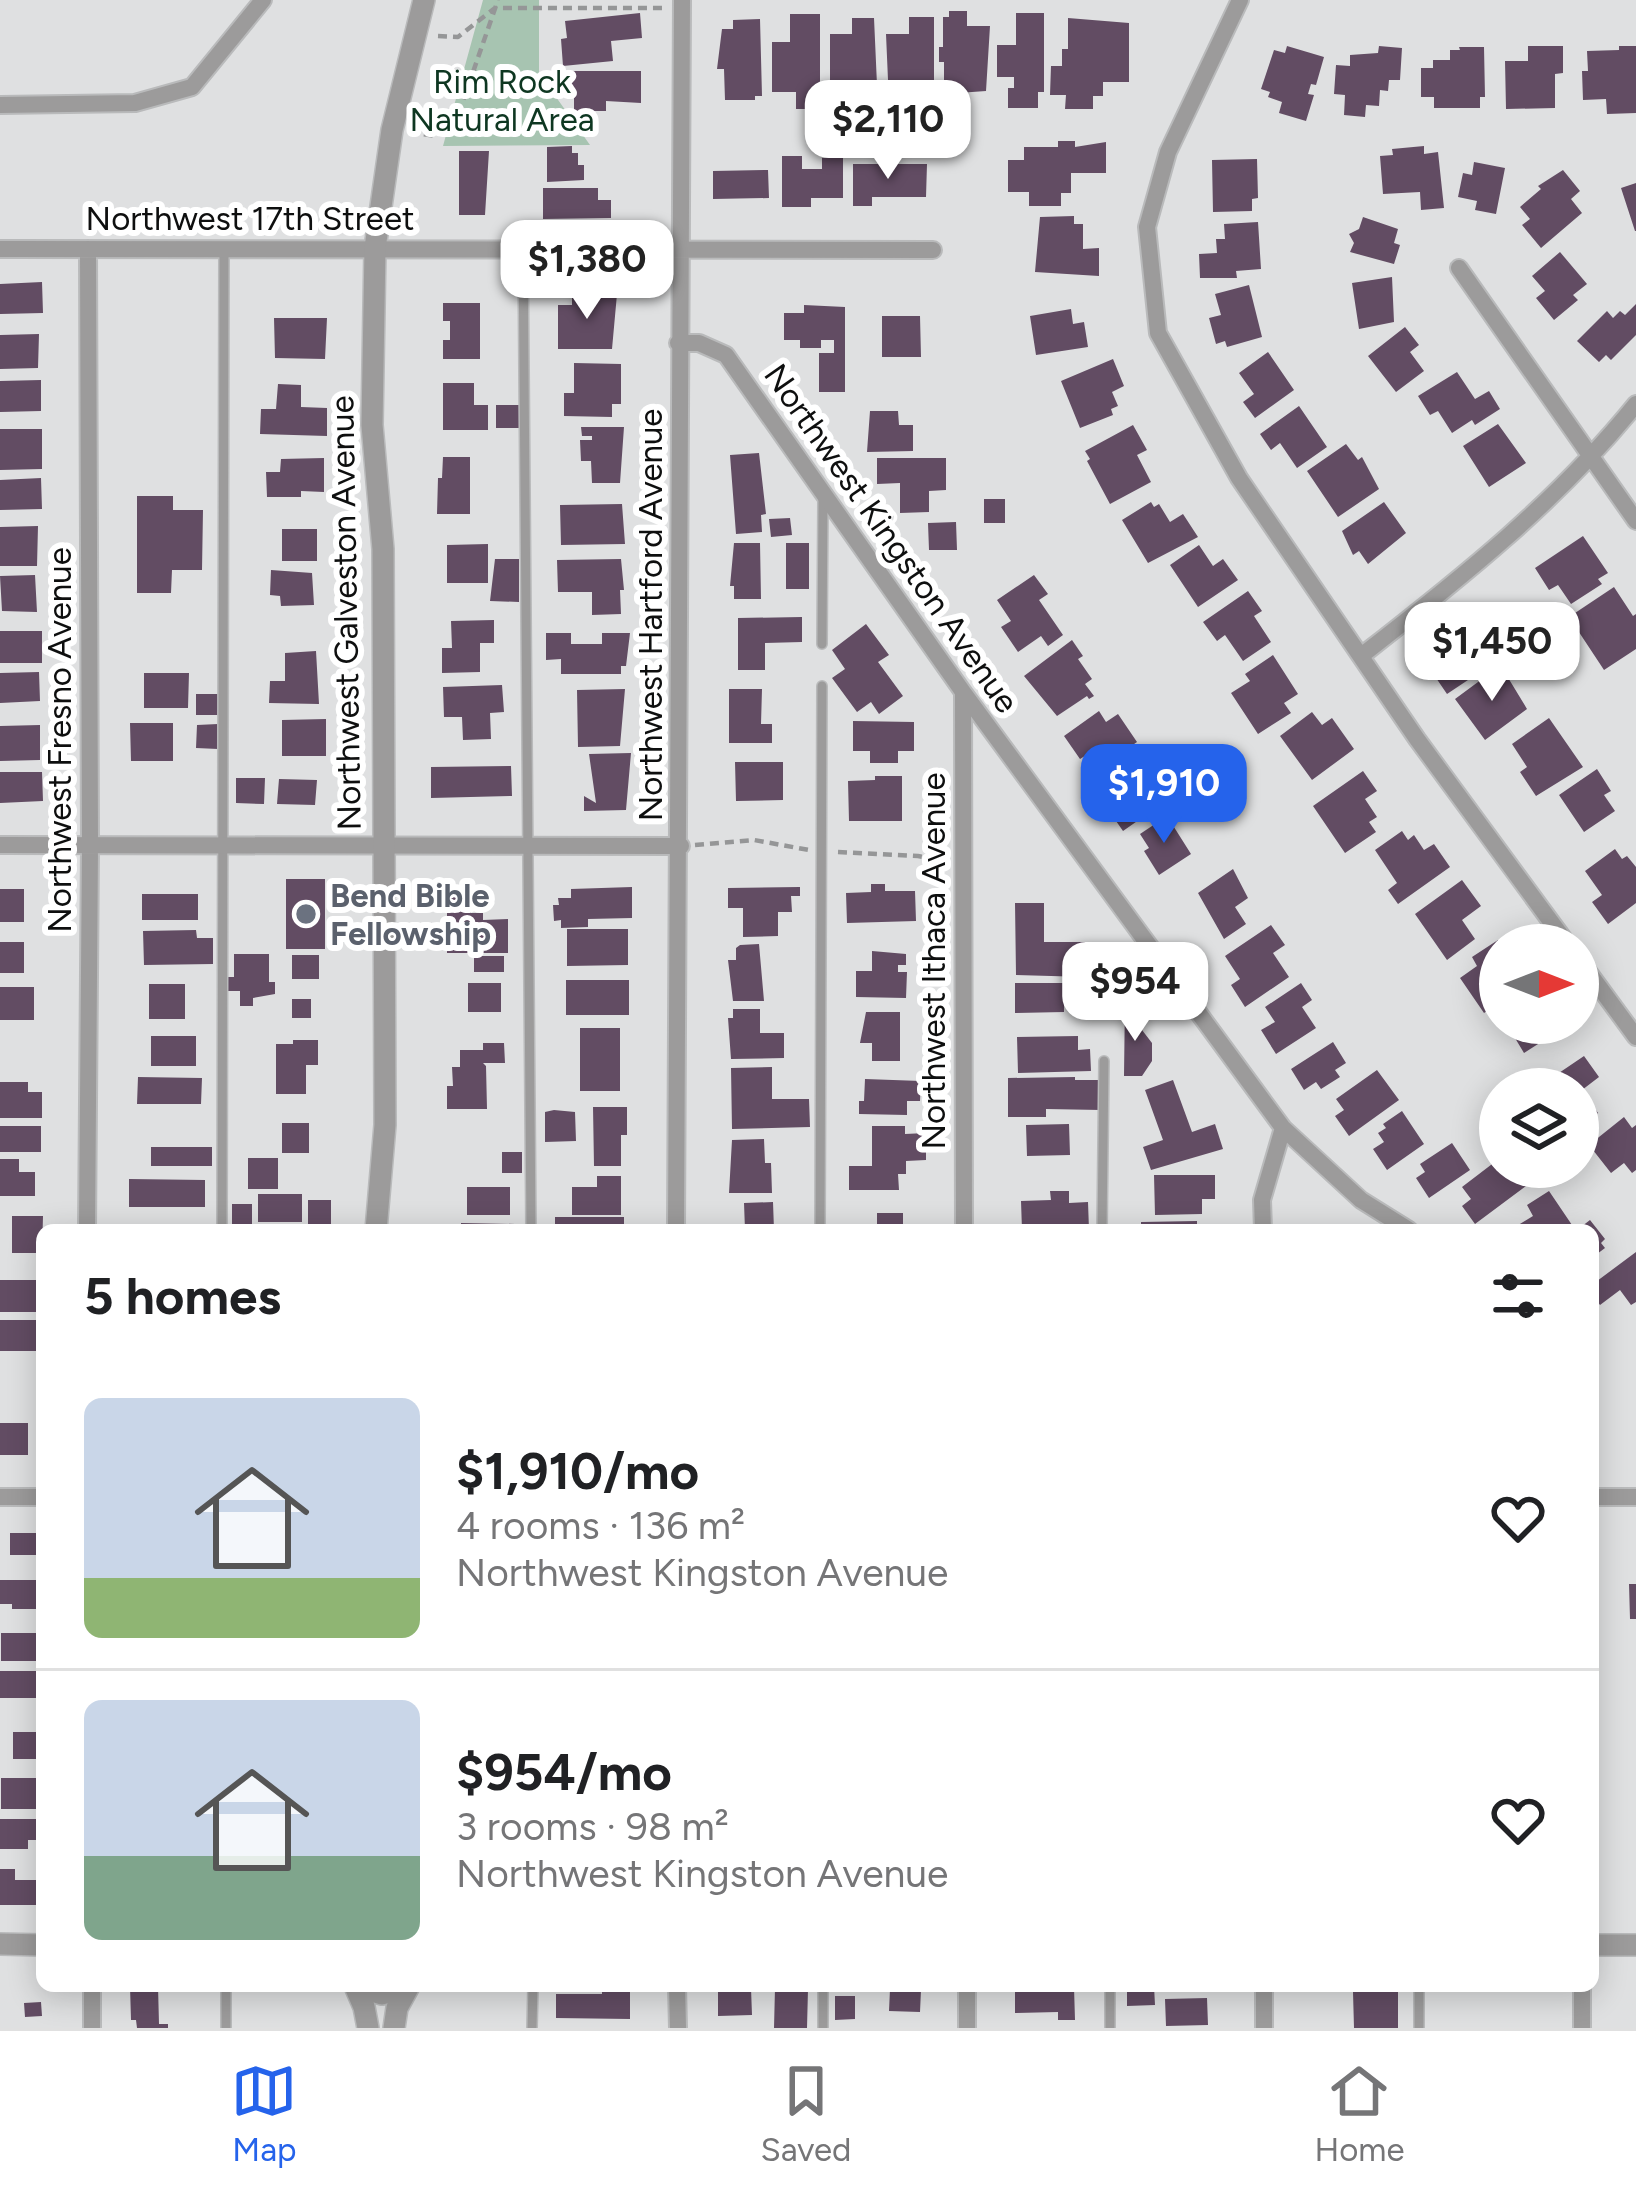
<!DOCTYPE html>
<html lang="en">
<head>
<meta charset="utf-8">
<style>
	:root { --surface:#fff; --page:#f6f6f6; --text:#202124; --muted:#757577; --line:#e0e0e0; --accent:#2563eb }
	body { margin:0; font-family:Figtree,sans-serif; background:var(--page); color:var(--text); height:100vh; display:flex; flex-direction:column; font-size:45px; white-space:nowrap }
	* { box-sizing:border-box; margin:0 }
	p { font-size:39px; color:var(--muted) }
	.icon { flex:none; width:66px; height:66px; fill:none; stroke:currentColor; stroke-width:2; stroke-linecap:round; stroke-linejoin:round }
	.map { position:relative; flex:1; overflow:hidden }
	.drawer { position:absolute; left:36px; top:1224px; width:1563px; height:768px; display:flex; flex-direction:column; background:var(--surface); border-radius:18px; box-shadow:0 6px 30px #0003 }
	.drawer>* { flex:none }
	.needle { width:78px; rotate:90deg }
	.fabs { position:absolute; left:1479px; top:924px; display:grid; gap:24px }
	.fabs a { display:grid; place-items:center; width:120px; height:120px; border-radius:50%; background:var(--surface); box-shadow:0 6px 30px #0003; font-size:60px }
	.price { position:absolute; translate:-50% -102px; padding:0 27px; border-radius:24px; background:#fff; color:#222; font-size:39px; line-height:78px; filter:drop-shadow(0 3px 6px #0008) }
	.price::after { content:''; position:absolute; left:50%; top:72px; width:36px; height:27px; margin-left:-18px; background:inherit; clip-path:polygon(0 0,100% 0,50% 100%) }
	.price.selected { background:var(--accent); color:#fff }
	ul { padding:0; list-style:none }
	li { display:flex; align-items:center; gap:36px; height:300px; padding:0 48px }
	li+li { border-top:3px solid var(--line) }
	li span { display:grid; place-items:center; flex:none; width:336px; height:240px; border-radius:18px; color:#555 }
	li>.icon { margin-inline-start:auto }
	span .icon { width:144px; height:144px; fill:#fffc; stroke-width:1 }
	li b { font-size:51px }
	h2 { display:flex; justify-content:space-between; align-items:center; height:144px; padding:0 48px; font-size:51px }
	.menu { display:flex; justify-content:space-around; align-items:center; height:168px; border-top:3px solid var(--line); background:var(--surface); font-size:33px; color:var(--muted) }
	.menu a { display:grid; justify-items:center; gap:6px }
	.menu .selected { color:var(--accent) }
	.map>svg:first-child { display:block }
</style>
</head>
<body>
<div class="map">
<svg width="1636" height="2028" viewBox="0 0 1636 2028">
	<rect width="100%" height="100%" fill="#dfe0e1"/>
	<path fill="#a7c4b1" d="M483,0H539V73L590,145L443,146Z"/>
	<path fill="#624c63" d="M949,11H967V26H990L986,91L944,94V62H939V47H943V17H949Z
		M640,13L642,38L611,41L613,61L563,66L561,39L567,38L565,21Z
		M1016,13H1044V92H1038V108H1008V88H1014V77H997V45H1016Z
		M790,14H820V109H796V92H772V42H790Z
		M909,17H934V85H920L921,102L889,103L886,34H909Z
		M852,18H874L877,85H873V106L855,105V88H830V34H852Z
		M1068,18L1129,23V82H1103V96H1093V109H1065L1066,95H1050L1051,66H1062V49H1068Z
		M760,19L762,96H755V100H725L724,69H717L722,29H733V20Z
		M1287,46L1324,57L1316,85L1311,84L1308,94L1314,95L1306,121L1279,113L1282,102L1268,97L1270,92L1261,89L1274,50L1285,53Z
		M1379,46L1402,48L1400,80H1389L1388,91L1380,90L1379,106L1366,105L1365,117L1344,115L1345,95L1334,94L1336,65L1350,66V55L1378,53Z
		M1528,46H1563V73L1555,74V108L1506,109L1505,61H1528Z
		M1619,46H1636V113L1607,114L1606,99L1583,100L1582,71H1588L1587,51L1619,50Z
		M1459,47H1484L1485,97H1480V108H1434V97H1421V68H1433V60H1450V50H1460Z
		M561,71H641V103L606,101V111H574V94H561Z
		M1058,141H1075V147L1106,142V173H1071V193H1061V206H1029V192H1008V160H1024V147H1058Z
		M572,146V153H578V165H584V180L547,182V147Z
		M1424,146V154L1438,152L1444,208L1421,210L1420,192L1383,194L1380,156L1393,155L1392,149Z
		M459,151H489L485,215H459Z
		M782,156H802V169H822V158H843V198H811V207H782Z
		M1257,159L1258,198L1252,199V211L1213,212L1212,160Z
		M1474,162L1505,168L1496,214L1475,210L1477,201L1458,197L1463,173L1472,175Z
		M853,164H927L926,197H872V206H853Z
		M768,170L769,198L713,199V171Z
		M1563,170L1580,191L1571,199L1582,213L1541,248L1522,225L1530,219L1520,207L1541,189L1538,186Z
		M1636,183V231H1635L1621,188Z
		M543,188H598V200H611V218L543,219Z
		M1074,216V224H1083V249L1099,248V276L1035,272L1040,217Z
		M1363,217L1398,229L1394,243L1400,245L1394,264L1350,252L1354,243L1349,234L1359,229Z
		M1258,222L1261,269L1236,271L1237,278H1200L1199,254L1217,253L1216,239H1225L1224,224Z
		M1560,252L1587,284L1573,295L1578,300L1554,320L1536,298L1545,291L1532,276Z
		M1392,277L1394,322L1359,329L1352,283Z
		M42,282L43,313L0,314V284Z
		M1249,285L1262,337L1227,347L1225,341L1216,344L1209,318L1221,315L1215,294Z
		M572,294H617L612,349H558V305H572Z
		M443,303H480V359H443V340H450V321H443Z
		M1636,304V335L1611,360L1606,355L1599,362L1577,341L1607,311L1613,318L1620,311L1625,315Z
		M804,305L845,307V392H819V353H834V340H821V348H800V340H784V313H804Z
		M1071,309L1073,324L1084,322L1088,347L1036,355L1030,316Z
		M882,316H920L921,357H882Z
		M274,318H327L325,359L275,358Z
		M1405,327L1419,345L1410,352L1424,371L1396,392L1368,356Z
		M39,334L38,368L0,369V335Z
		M1268,352L1294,390L1255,418L1243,402L1254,394L1239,373Z
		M1113,359L1124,386L1112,392L1118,406L1111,409L1113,415L1080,428L1061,381Z
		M574,363L621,364V404H612V417L564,416V393H574Z
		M1457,372L1475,399L1489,391L1500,409L1475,425L1472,420L1452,433L1438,411L1430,415L1418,396Z
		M41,380V411L0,412V381Z
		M443,383H474V405H488V430H443Z
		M278,384L301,385V407L327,408V436L260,434L261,409H276Z
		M496,405H520V428H496Z
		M1299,406L1327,447L1297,468L1280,443L1271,450L1260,434Z
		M870,411H898L899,425H913V451L867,452Z
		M1498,424L1526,463L1489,487L1463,446Z
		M1133,425L1147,450L1137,455L1151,482L1110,504L1087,461L1090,459L1085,451Z
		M581,427H624L620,483H592L591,461H581L580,440H592V436H582Z
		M0,429H42V469L0,470Z
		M1346,444L1358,460L1362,457L1379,489L1338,517L1307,471Z
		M759,453L766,514L761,515L762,532L736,534L730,455Z
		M443,457H470V514H437L438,478H442Z
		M324,458V492L301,491V497H267L266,472H280L281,459Z
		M877,458H946V490L929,491V512L900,513V483L877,484Z
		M41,478L42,509L0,510V480Z
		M137,496H173V510H203L202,570H172L171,593H137Z
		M984,499H1005V523H984Z
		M1151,502L1154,507L1159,504L1170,522L1183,514L1198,537L1148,563L1122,520Z
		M1384,502L1406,533L1368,564L1359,551L1353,555L1342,531Z
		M622,504L625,544L561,545L560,505Z
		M790,518L792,535L771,537L769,519Z
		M956,522L957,550H929L928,523Z
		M38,526L37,566H0V527Z
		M282,529H317V561H282Z
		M1583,536L1608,573L1598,579L1602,584L1571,604L1558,585L1549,590L1535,568Z
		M734,543H760L761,599H734V586H730Z
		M786,543H809V589H786Z
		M488,544V583H447V545Z
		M1199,545L1213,566L1223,559L1238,580L1198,607L1170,565Z
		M495,559H519V602L490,601Z
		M621,559L624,590H620L621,614L592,615V592H558L557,560Z
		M271,570L312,573L314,605L281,606L280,596L270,595Z
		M35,575L37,612L2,611L0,576Z
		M1034,575L1048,594L1039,600L1063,635L1048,646L1041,636L1018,652L1001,627L1011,621L997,600Z
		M1614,587L1633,616L1636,614V649L1604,670L1569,617Z
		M1248,591L1262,611L1254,616L1271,642L1243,661L1225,635L1217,641L1203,622Z
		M802,617V642L765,643V670H738V618Z
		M494,620V643H480V672L442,673V648H452L451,621Z
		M866,624L889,655L878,662L903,696L879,714L871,702L857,712L832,678L845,669L832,650Z
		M1456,629L1479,664L1467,672L1471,678L1447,694L1432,672L1438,668L1426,649Z
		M0,631H42V663H0Z
		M546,633H571V644H602V633H630L626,666H621V674H561V659L546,660Z
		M1072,640L1083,656L1078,659L1092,679L1085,684L1094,696L1089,699L1087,696L1057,716L1024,676Z
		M316,651L319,704L269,703L270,681H285V653Z
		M1273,655L1298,694L1284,703L1291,713L1258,734L1231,693L1250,681L1245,674Z
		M1497,668L1504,678L1507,676L1527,709L1485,740L1455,699Z
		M39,672L40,701L0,703V673Z
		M144,673H189L188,708H144Z
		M502,685L504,712L490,713L491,739L463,740L462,717H444L443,687Z
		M625,689L620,746L578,747L577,690Z
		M729,689H762L761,724H772V743H729Z
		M196,694H220V715H196Z
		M1099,711L1106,722L1118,714L1137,742L1098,769L1088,754L1080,759L1064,736Z
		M1312,712L1322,725L1332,718L1354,749L1312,780L1280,736Z
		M1549,718L1583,767L1536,796L1520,772L1527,767L1512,744Z
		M326,719V756H282V720Z
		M853,721L914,722V751H898V763H870V751H853Z
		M130,723H173V761H131Z
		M218,724V749L196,748L197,725Z
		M40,725V760L0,761V726Z
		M631,753L626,810L584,811V796L596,803L589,754Z
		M735,762H783V800L736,801Z
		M511,766L512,796L431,798V767Z
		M1132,769L1153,796L1146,801L1153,810L1123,831L1100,798L1123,787L1117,779Z
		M1597,769L1611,791L1604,795L1615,811L1584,832L1559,795Z
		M1363,771L1377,791L1365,799L1377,817L1369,822L1376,832L1345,853L1313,806Z
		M0,772H42L43,801L0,803Z
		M875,776H902V821H849L848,781L875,780Z
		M236,778H265L264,804L236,803Z
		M279,779L317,780L315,805L277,804Z
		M1167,816L1191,854L1159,875L1144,851L1149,848L1140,834Z
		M1402,831L1408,840L1414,835L1424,850L1434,844L1450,867L1398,904L1388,890L1397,883L1375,850Z
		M1615,849L1622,859L1627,856L1636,867V903L1608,924L1592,902L1602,895L1585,871Z
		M1233,869L1248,898L1235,907L1246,924L1224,939L1198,893Z
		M286,879H325V949H286Z
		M1462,880L1481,906L1462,920L1475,939L1447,960L1415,914Z
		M871,884H885V891H915L916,921L847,923L846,893L871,892Z
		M632,887V918L588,919V927L561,928V920L554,921L553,905H559L558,898H571V889Z
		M800,887V896H791L792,912H778V936L743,937V908H728V888Z
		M0,889H24V922H0Z
		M471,893V913H483V920L508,919V953H447V894Z
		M142,894H198V920H142Z
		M1015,903H1044V942H1085L1086,977L1016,975Z
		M1271,925L1285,945L1273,953L1289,977L1245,1007L1231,985L1240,979L1225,956Z
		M567,929H628V965L567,966Z
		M196,930L197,938H213V964L144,965L143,931Z
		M1498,940L1500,1002L1484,1013L1460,978L1477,966L1472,957Z
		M0,942H24V973H0Z
		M759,944L764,1001H733L728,960H736V948L740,945Z
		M872,951L906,954V965H898V972H907L906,998L856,997V971H872Z
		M234,954H269V982H275V994L253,998V1006H240V991H228V977H234Z
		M292,955H319V979H292Z
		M474,956H504V972H474Z
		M566,980H629V1015H566Z
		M468,983H501V1012H468Z
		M1015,983H1064V1012L1015,1013Z
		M1301,983L1312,1000L1302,1007L1316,1028L1276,1054L1261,1030L1275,1022L1265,1007Z
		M149,984H185V1019H149Z
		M0,987H34V1020H0Z
		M292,999H311V1018H292Z
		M1125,1000H1136V1030H1142L1152,1043V1061L1142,1076H1124Z
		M733,1009H760V1033H784V1058L731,1059L728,1018H733Z
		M866,1012H900V1061H872V1043H860Z
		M1506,1023H1540L1549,1037L1524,1053Z
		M580,1028H620V1091H580Z
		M151,1036H196V1066H151Z
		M1078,1036V1050L1090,1049L1091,1071L1018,1073L1017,1037Z
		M293,1040H318V1065H306V1094H276V1044H293Z
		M1333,1042L1346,1063L1335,1070L1340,1077L1321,1089L1316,1082L1304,1090L1291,1069Z
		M483,1043H504L505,1063H483L486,1066L487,1109H447V1086H453L452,1067H460V1050H483Z
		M1584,1056L1599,1077L1582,1090L1598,1113L1578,1127V1089H1546L1556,1082L1553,1077Z
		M772,1067V1099H809L810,1127L732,1129L731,1068Z
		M1377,1070L1399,1100L1349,1136L1335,1116L1344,1110L1336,1099Z
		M138,1077L202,1078L201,1104H137Z
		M1075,1077V1080H1100L1101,1110L1046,1109V1117H1008V1078Z
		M865,1079L921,1081L920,1101H907V1115L859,1114V1101H864Z
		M1173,1080L1192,1132L1215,1124L1223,1149L1151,1170L1143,1147L1163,1140L1145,1090Z
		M0,1082H28V1092H42V1118H0Z
		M593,1107H627V1135H621V1166H594Z
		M554,1110L575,1112L576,1141L545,1142V1112Z
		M1402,1111L1424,1144L1387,1170L1373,1149L1384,1142L1378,1133L1386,1128L1383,1124Z
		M1624,1117L1632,1128L1636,1125V1170L1632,1173L1624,1163L1611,1173L1589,1145Z
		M282,1123H309V1153H282Z
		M1069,1124L1070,1155L1027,1156L1026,1125Z
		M0,1126H41V1152H0Z
		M872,1126H905V1134L926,1133V1160L906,1161V1174H898L899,1190H849V1166H872Z
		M764,1139L765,1163H771L772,1193H729L732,1140Z
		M1452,1143L1470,1170L1429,1198L1416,1178L1425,1172L1420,1164Z
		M151,1147H212V1166H151Z
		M502,1152H522V1173H502Z
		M248,1158H278V1189H248Z
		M1500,1158V1167H1511L1526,1186L1475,1224L1462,1206L1471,1199L1462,1187Z
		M0,1159H19V1172H35V1196H0Z
		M1154,1175H1215V1199H1202V1214L1155,1215Z
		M597,1176H621V1215H572V1187H597Z
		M129,1179L205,1180V1207H129Z
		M467,1187H510V1215H467Z
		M1050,1191H1069V1203L1088,1202L1089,1230H1022L1021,1201L1051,1200Z
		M1549,1191L1572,1225L1563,1230H1510L1533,1216L1527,1205Z
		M258,1194H302V1222H258Z
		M308,1200H331V1230H308Z
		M773,1202L774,1230H745L744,1203Z
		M232,1204H252V1230H232Z
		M877,1213H903V1230H877Z
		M12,1216H43L42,1253H12Z
		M555,1217H624V1230H555Z
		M1590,1220L1605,1239L1601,1243L1605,1248L1593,1257V1230H1577Z
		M1197,1221V1230H1141V1222Z
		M461,1223L515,1224V1230H461Z
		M1636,1252V1302L1631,1305L1620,1290L1600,1305L1593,1296V1284Z
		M0,1280H42V1312H0Z
		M0,1320H42V1351H0Z
		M0,1423H28V1455H0Z
		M10,1533H40V1555H10Z
		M0,1580H42V1609H12V1604H0Z
		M1629,1584H1636V1619H1630Z
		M1,1633H42L40,1661H1Z
		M0,1671H42V1698H0Z
		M13,1732H42V1759H13Z
		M1,1778H41V1809H1Z
		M0,1819H41V1840H28V1849H0Z
		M0,1869H15V1880H37V1905H0Z
		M130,1986H158L159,2024H168V2028H137L136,2020H131Z
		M602,1986H630V2019L556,2018V1994H602Z
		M1154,1986L1155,2005L1127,2006V1987Z
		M1074,1987L1075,2020H1058V2012L1015,2013V1988Z
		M751,1988L752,2015L718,2016V1989Z
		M775,1988L808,1989L807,2028H774Z
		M890,1989L921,1990L920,2012L889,2011Z
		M1353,1992H1398V2028H1354Z
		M835,1996H855V2019L835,2020Z
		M1207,1998L1208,2025L1166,2026L1165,1999Z
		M41,2002L42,2016L25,2017L24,2003Z"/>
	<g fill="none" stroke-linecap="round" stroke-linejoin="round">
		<defs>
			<path id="service" d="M523,247L531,1230
				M822,644L823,500
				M222,1230L224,248
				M820,1230L822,686
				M1102,1230L1104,1061
				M226,1986V2028
				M1419,1986V2028
				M532,2028L533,1986
				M823,2028V1986
				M1110,2028V1986"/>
			<path id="minor" d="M1240,0L1168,152L1147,227L1158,333L1239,478L1417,739L1568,945
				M0,105L135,103L192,87L263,0
				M0,249L933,250
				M1459,268L1636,521
				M678,343H699L726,355L963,692L1283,1128L1361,1200L1409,1230
				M1361,656C1460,579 1557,502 1636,404
				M963,692L964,1230
				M0,845L681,846
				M1578,958L1636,1037
				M87,1230L90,846L88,249
				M676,1230L682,0
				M1263,1230L1262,1200L1283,1128
				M0,1497H42
				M1593,1497H1636
				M92,1986V2028
				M677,1986L678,2028
				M967,1986V2028
				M1582,1986V2028
				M1264,2028V1986"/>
			<path id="tertiary" d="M376,1230L385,1125L383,549L372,425L375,248L392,130L424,0
				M0,1944L42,1945
				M1593,1945H1636
				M355,1986L364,2007L368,2028
				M356,1986L382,1994L409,1986
				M394,2028L397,2008L409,1986"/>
		</defs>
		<use href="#service" stroke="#b9babb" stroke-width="12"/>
		<use href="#minor" stroke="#b9babb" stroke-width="20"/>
		<use href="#tertiary" stroke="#b9babb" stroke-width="24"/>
		<path stroke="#959697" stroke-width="4.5" stroke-dasharray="9 6" stroke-linecap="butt" d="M438,36L458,37L495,8H662
			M409,132L436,136L456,121L498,0
			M695,845L754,840L809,850
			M838,852L918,856L946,861"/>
		<use href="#service" stroke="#9c9b9b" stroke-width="9"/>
		<use href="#minor" stroke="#9c9b9b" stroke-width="16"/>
		<use href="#tertiary" stroke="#9c9b9b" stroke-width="21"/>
	</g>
	<circle fill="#6b7280" stroke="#fff" stroke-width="4.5" cx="306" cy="914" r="12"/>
	<g text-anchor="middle" stroke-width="12" stroke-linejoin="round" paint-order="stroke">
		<g font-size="33" fill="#0e3721" stroke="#fff">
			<text x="502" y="93">Rim Rock<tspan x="502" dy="38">Natural Area</tspan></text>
		</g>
		<g font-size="33" fill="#0e0f0f" stroke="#fff">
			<text x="250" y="230">Northwest 17th Street</text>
			<text transform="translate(892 538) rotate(55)" y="12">Northwest Kingston Avenue</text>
			<text transform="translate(345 613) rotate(-91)" y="12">Northwest Galveston Avenue</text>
			<text transform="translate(650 615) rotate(-90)" y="12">Northwest Hartford Avenue</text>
			<text transform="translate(59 740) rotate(-90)" y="12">Northwest Fresno Avenue</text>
			<text transform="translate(933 961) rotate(-90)" y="12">Northwest Ithaca Avenue</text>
		</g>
		<g font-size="33" font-weight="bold" fill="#5b616d" stroke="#fff" text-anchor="start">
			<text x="330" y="907">Bend Bible<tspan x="330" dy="38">Fellowship</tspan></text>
		</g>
	</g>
</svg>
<div class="fabs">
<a><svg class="needle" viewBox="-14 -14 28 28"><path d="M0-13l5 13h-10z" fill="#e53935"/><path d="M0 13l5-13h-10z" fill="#757577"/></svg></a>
<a><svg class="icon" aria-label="layers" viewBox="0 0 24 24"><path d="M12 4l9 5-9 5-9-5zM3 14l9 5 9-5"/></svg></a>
</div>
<b class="price" style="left:888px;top:182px">$2,110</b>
<b class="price" style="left:587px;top:322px">$1,380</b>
<b class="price" style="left:1492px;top:704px">$1,450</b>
<b class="price selected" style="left:1164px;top:846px">$1,910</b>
<b class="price" style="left:1135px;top:1044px">$954</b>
<section class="drawer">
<h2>5 homes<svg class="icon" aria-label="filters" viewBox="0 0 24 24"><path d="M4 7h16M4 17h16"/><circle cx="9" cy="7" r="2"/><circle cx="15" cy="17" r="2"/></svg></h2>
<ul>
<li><span style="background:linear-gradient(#c9d6e8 75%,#8fb573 0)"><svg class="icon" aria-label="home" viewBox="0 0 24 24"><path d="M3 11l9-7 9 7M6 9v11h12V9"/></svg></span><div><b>$1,910/mo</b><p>4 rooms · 136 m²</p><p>Northwest Kingston Avenue</p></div><svg class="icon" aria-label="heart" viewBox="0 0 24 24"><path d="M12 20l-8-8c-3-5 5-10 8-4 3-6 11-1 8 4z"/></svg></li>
<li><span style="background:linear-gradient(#c9d6e8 65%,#7fa58c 0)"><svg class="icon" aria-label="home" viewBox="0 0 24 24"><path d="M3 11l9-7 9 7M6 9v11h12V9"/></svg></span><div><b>$954/mo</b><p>3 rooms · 98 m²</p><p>Northwest Kingston Avenue</p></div><svg class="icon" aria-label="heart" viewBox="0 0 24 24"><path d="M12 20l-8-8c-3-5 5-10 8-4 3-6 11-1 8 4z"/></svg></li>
</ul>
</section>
</div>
<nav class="menu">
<a class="selected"><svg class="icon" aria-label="map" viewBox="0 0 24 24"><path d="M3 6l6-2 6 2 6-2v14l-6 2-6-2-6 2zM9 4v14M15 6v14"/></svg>Map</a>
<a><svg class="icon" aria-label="saved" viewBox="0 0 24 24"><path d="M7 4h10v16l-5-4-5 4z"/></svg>Saved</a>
<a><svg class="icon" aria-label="home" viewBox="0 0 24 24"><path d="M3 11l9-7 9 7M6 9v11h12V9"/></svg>Home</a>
</nav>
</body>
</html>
